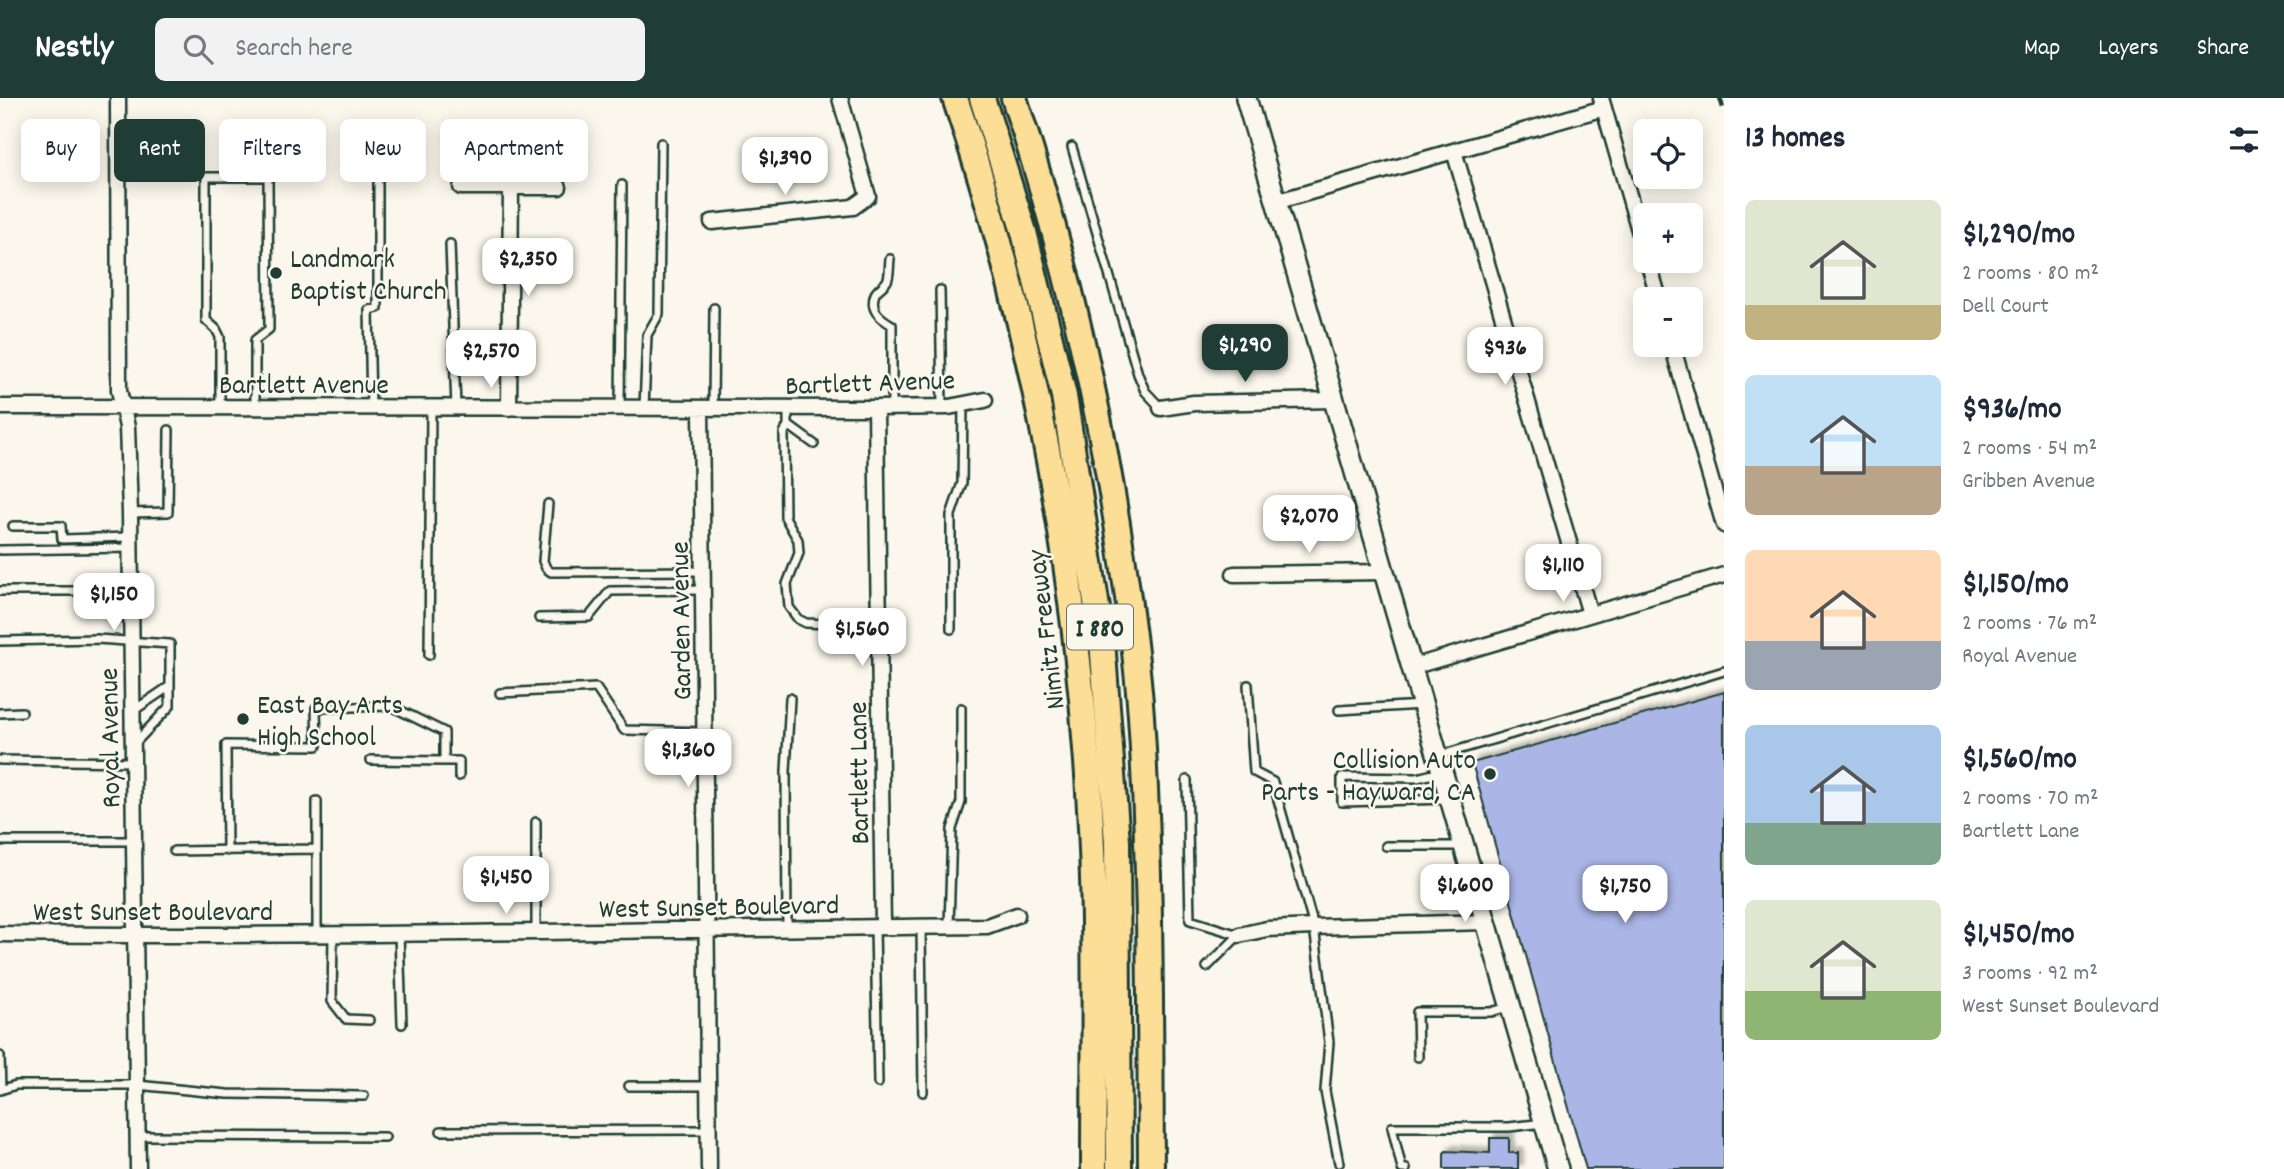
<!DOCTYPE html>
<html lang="en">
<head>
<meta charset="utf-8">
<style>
	:root { --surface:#fff; --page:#f2f2f3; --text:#1f2937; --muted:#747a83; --accent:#1f3d34 }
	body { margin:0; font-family:Dekko,sans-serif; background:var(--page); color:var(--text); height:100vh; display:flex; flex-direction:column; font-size:26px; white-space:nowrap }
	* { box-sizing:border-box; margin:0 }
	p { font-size:23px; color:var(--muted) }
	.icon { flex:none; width:38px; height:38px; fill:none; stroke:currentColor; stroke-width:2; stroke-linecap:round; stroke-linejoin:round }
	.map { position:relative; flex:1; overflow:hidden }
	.sheet { display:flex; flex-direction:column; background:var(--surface); width:560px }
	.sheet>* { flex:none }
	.guide { position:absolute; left:21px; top:21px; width:665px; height:63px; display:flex; gap:14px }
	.controls { position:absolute; left:1633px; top:21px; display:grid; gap:14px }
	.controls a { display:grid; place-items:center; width:70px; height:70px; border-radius:10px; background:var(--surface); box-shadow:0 4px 18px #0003; font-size:35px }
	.price { position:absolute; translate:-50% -60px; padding:0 16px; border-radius:14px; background:#fff; color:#222; font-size:23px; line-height:46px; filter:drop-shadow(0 2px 4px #0008) }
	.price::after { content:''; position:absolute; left:50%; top:42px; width:21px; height:16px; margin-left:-10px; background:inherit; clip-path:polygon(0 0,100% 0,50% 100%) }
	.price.current { background:var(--accent); color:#fff }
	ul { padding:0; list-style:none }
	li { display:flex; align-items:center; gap:21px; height:175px; padding:0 21px }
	li span { display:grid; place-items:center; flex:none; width:196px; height:140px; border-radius:10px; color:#555 }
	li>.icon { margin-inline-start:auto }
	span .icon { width:84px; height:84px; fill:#fffc; stroke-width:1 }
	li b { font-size:30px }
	h2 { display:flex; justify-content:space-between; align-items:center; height:84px; padding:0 21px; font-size:30px }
	.tag { padding:0 24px; border-radius:10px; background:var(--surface); box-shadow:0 4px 18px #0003; font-size:24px; line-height:63px }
	.tag.current { background:var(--accent); color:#fff }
	header { display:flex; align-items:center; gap:42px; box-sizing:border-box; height:98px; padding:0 35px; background:var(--accent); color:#fff }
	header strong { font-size:33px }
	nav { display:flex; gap:38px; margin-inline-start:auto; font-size:24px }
	.search { width:490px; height:63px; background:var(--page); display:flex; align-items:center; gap:18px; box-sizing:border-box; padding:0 24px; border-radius:10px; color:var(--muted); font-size:26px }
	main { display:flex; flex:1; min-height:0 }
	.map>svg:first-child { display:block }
</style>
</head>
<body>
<header>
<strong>Nestly</strong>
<div class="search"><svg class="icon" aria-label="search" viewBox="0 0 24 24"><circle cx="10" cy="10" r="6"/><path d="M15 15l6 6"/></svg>Search here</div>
<nav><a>Map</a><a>Layers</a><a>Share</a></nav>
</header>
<main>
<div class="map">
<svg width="1724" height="1071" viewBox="0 0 1724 1071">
	<defs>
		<filter id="shadow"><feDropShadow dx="5" dy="-5" stdDeviation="2" flood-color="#0004"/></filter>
	</defs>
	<rect width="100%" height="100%" fill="#fbf7ec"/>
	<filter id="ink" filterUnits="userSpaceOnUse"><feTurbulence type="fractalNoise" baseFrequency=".0143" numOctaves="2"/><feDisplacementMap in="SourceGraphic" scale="14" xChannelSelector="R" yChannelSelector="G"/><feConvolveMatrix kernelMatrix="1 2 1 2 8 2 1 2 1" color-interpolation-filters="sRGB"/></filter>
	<g filter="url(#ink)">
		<path fill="#abb5e6" stroke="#1f3d34" stroke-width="2" filter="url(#shadow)" d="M1724,594V1071H1586L1472,665Z
			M1490,1040H1509V1055H1518V1071H1444V1055L1446,1053L1490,1055Z"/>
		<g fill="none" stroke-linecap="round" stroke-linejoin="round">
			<defs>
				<path id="lane" d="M1072,49L1138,276L1145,293L1161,310
					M450,146L456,310
					M890,161C889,167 890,178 887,183C884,188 877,191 875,196C869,212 880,220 892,227V310
					M940,192L942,309
					M220,309V239L216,231L206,222V79H268L269,231L255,242V310
					M371,309L369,212L378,210V78
					M713,309L714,210
					M620,310L622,87
					M644,310L647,237L659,216L661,45
					M788,310V327L784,335L785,419L798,442L799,455L787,486L789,509L798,521L806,525L846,527
					M788,327L814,346
					M548,406L543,463L546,470L551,474L703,473
					M130,415L168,414L169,332
					M13,428H61L62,441L130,439
					M0,452L130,450
					M0,493H131
					M539,520L589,519L610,493L702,492
					M951,531V417L962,385L963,306
					M0,543L97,541L170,546V588L133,613
					M429,557L431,310
					M1248,587L1254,674L1273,684L1314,829L1329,944L1325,993L1339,1065
					M500,595L596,590L624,632L704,634
					M1339,612L1422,607
					M0,615L22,614
					M134,646L170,608V588
					M1438,658L1724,573
					M0,662L133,664
					M444,663H459V678
					M1441,674L1417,680L1342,679V704L1449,701
					M1187,682L1190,822L1239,837
					M536,724V835
					M0,743H134
					M1386,748H1463
					M174,753L317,751
					M227,753L226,647L317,648L316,610L391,608L444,634V663L371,662
					M949,828L952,731L961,704V610
					M875,829L878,985
					M921,829L923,994
					M787,830L786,673L790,600
					M317,836V703
					M399,836L402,926
					M333,837L332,903L346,921L369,922
					M1207,869L1239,837
					M0,958L1,992
					M1418,959L1417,914H1491L1508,909
					M629,988H708
					M0,992L16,987H137L227,996L364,998
					M441,1033L708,1032
					M138,1038L385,1039
					M1406,1071H1402L1392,1029H1509L1544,1025"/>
				<path id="street" d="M118,0L119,292L127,329L130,415L138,1071
					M1601,0L1645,153
					M1454,53L1590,516
					M461,89H559
					M1275,104L1604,10
					M712,124L853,109L868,98L840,0
					M1648,163L1659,201
					M1672,247L1724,427
					M0,309L876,310L949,309L985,302
					M509,310L511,89
					M701,310L709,1071
					M876,310L883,829
					M1161,310L1194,305L1333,302
					M1234,476L1384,474
					M1412,569L1724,477
					M0,836C329,840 658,831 987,828L1017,817
					M1239,837L1267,831L1314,829L1485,824"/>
				<path id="secondary" d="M1246,0L1558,1071"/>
				<path id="highway" d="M955,0C1033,231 1077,467 1090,711C1097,831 1094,951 1094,1071
					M982,0L1024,134L1064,298L1102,542L1117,744L1119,1071
					M1014,0C1062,145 1097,294 1120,445C1129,503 1137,560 1141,618C1151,769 1150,920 1151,1071"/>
			</defs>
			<use href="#lane" stroke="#1f3d34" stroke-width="12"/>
			<use href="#street" stroke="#1f3d34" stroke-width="19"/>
			<use href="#secondary" stroke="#1f3d34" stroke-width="24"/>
			<use href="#highway" stroke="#1f3d34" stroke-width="30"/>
			<use href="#lane" stroke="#fbf7ec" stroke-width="7"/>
			<use href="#street" stroke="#fbf7ec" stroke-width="14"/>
			<use href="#secondary" stroke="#fbf7ec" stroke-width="19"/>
			<use href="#highway" stroke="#fdde96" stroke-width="24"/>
			<path stroke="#1f3d34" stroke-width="4.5" stroke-dasharray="10 5" stroke-linecap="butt" d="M1720,0L1724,13"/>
		</g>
	</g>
	<g fill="#1f3d34" stroke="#fbf7ec" stroke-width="2.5">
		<circle cx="276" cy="175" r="7"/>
		<circle cx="243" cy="621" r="7"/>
		<circle cx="1490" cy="676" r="7"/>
	</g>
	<g text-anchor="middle" stroke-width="5" stroke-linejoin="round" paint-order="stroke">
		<rect fill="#fbf7ec" stroke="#61756b" stroke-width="2" x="1067" y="506.5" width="66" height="45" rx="5"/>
		<g font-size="26" font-weight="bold" fill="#1f3d34">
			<text x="1100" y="538">I 880</text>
		</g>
		<g font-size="28" fill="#1f3d34" stroke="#fbf7ec" text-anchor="start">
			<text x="290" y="169">Landmark<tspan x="290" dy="32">Baptist Church</tspan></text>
			<text x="257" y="615">East Bay Arts<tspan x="257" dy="32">High School</tspan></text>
			<text x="1476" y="670" text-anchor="end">Collision Auto<tspan x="1476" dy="32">Parts - Hayward, CA</tspan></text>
		</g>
		<g font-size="28" fill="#1f3d34" stroke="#fbf7ec">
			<text transform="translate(870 283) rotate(-2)" y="10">Bartlett Avenue</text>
			<text x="304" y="295">Bartlett Avenue</text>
			<text transform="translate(679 523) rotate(-91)" y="10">Garden Avenue</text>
			<text transform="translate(1044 532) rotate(-97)" y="10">Nimitz Freeway</text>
			<text transform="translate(108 640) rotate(-91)" y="10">Royal Avenue</text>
			<text transform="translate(857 675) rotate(-91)" y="10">Bartlett Lane</text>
			<text transform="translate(719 807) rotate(-1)" y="10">West Sunset Boulevard</text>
			<text x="153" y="822">West Sunset Boulevard</text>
		</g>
	</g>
</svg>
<div class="controls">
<a><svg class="icon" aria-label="locate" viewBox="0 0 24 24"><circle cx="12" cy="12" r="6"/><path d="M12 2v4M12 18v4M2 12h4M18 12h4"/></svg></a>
<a>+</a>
<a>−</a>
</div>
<b class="price" style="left:785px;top:99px">$1,390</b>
<b class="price" style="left:528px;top:200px">$2,350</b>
<b class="price current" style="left:1245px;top:286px">$1,290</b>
<b class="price" style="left:1505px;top:289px">$936</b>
<b class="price" style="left:491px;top:292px">$2,570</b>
<b class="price" style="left:1309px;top:457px">$2,070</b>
<b class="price" style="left:1563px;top:506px">$1,110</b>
<b class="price" style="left:114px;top:535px">$1,150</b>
<b class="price" style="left:862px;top:570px">$1,560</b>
<b class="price" style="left:688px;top:691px">$1,360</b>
<b class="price" style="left:506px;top:818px">$1,450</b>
<b class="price" style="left:1465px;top:826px">$1,600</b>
<b class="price" style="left:1625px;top:827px">$1,750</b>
<div class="guide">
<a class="tag">Buy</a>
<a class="tag current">Rent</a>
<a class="tag">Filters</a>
<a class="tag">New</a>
<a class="tag">Apartment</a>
</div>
</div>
<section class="sheet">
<h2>13 homes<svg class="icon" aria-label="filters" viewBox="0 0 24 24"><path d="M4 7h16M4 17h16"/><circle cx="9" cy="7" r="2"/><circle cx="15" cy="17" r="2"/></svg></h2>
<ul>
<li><span style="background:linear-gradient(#dfe7d0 75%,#c2b280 0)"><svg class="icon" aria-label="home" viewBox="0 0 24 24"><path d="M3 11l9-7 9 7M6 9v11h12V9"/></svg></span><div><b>$1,290/mo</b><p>2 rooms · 80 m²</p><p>Dell Court</p></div></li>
<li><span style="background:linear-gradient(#bfe0f5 65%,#b9a48a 0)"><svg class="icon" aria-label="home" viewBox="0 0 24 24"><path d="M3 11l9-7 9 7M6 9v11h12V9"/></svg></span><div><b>$936/mo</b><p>2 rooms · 54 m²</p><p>Gribben Avenue</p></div></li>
<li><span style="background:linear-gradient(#ffd9b3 65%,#9aa5b1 0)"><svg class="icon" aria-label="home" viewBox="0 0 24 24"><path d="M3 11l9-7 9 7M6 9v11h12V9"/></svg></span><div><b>$1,150/mo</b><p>2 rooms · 76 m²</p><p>Royal Avenue</p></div></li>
<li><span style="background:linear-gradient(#a9c7e8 70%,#7fa58c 0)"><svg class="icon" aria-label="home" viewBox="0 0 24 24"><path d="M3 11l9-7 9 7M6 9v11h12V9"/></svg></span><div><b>$1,560/mo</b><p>2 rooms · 70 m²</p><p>Bartlett Lane</p></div></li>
<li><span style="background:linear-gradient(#dfe7d0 65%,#8fb573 0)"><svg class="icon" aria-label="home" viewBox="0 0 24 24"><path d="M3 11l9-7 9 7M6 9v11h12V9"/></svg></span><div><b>$1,450/mo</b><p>3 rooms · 92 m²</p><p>West Sunset Boulevard</p></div></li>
</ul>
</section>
</main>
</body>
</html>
